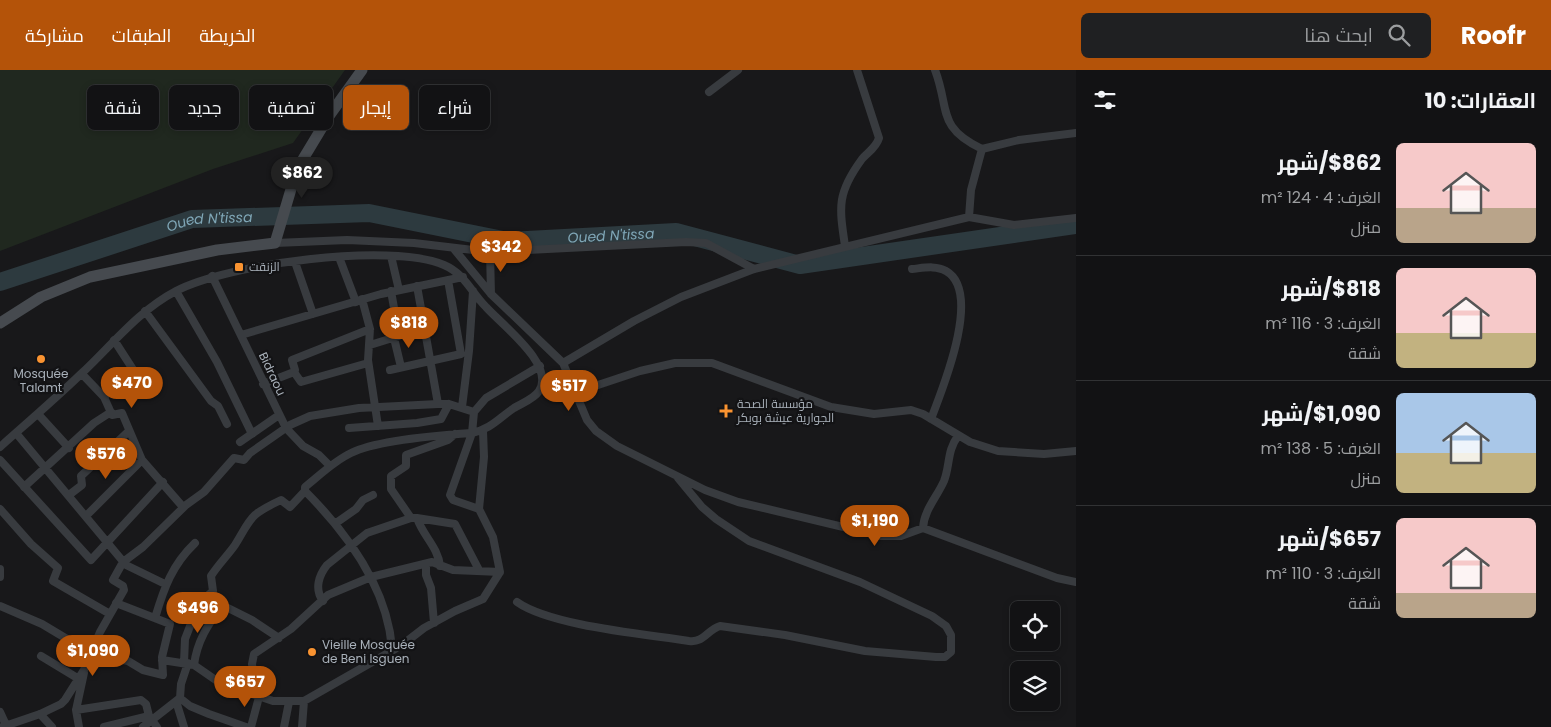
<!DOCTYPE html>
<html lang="ar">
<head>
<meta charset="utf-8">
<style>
	:root { --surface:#121214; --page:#1f2022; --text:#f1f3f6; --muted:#9c9ea0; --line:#313234; --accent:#b45309 }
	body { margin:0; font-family:Poppins,Cairo,sans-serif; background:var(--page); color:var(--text); direction:rtl; height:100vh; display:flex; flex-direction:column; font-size:19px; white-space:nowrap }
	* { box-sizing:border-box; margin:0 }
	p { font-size:16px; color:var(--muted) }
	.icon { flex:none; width:28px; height:28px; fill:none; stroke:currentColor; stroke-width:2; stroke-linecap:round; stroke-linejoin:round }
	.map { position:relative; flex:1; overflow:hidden; direction:ltr }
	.drawer { display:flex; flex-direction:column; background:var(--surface); width:475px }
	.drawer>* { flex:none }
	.guide { position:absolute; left:15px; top:15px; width:475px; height:45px; direction:rtl; display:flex; gap:10px }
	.fabs { position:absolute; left:1010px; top:531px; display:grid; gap:10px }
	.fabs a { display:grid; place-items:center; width:50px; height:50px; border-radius:8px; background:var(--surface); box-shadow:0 2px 8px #0003,0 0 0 1px var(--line); font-size:25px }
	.price { position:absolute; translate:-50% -42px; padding:0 11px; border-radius:18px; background:var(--accent); color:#fff; font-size:16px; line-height:32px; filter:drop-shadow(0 1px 2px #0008) }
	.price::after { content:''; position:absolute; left:50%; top:30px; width:15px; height:11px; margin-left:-8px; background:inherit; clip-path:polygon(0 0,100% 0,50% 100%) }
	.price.on { background:#222; color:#fff }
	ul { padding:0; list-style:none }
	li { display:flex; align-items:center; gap:15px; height:125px; padding:0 15px }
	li+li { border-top:1px solid var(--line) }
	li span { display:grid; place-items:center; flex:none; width:140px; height:100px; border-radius:8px; color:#555 }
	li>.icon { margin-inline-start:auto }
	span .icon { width:60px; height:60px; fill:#fffc; stroke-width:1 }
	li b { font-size:21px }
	h2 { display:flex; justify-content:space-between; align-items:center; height:60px; padding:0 15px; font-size:21px }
	.tag { padding:0 18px; border-radius:8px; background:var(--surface); box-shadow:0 2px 8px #0003,0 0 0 1px var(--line); font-size:18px; line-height:45px }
	.tag.on { background:var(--accent); color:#fff }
	header { display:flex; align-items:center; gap:30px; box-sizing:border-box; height:70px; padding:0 25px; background:var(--accent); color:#fff }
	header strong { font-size:24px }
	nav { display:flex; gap:28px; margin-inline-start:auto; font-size:18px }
	.search { width:350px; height:45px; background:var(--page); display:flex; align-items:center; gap:12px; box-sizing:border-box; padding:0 18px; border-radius:8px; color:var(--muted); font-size:19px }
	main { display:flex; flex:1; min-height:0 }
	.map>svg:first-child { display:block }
</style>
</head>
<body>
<header>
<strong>Roofr</strong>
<div class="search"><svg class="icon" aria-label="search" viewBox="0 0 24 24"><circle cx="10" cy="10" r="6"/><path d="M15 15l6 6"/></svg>ابحث هنا</div>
<nav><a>الخريطة</a><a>الطبقات</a><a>مشاركة</a></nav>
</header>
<main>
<section class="drawer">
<h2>العقارات: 10<svg class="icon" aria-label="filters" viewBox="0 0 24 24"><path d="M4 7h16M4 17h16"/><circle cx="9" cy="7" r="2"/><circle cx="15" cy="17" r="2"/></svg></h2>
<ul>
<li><span style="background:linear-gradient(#f6c9c9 65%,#b9a48a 0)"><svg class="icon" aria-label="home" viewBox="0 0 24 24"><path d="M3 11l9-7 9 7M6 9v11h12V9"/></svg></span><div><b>$862/شهر</b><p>الغرف: 4 · 124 m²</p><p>منزل</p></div></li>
<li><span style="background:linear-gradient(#f6c9c9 65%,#c2b280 0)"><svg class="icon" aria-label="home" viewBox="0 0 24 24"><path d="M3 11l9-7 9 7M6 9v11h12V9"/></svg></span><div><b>$818/شهر</b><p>الغرف: 3 · 116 m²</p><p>شقة</p></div></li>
<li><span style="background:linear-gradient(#a9c7e8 60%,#c2b280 0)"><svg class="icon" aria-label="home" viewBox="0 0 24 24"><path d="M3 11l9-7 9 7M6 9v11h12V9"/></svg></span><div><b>$1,090/شهر</b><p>الغرف: 5 · 138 m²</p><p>منزل</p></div></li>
<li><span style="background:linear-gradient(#f6c9c9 75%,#b9a48a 0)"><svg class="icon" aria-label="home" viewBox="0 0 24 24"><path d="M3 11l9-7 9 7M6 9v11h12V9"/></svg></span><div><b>$657/شهر</b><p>الغرف: 3 · 110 m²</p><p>شقة</p></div></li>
</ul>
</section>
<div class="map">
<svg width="1076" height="657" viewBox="0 0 1076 657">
	<rect width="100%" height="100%" fill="#18181a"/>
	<path fill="#20281f" d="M0,0H345L293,73L213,99L0,181Z"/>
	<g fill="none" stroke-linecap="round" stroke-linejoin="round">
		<path stroke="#2d3a3f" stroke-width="18" id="s1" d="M0,212L192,149L369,143L508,171L676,162L800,195L1076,155"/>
		<path stroke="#383b3f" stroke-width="8" d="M935,0C950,39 936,57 982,79L1019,70L1076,63
			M709,22L738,0
			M969,147L971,120L982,79
			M275,173L347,170L414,173L490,182L686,172L706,173L754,199
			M845,176C839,136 837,123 862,89C868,82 876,78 879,68L857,0
			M454,179L491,224L563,293L587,350L596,361L617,376L705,420L738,432L881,466H901L923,458L1057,508L1076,512
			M490,182L491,224
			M391,186L399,220
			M339,187L356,232
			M295,192L313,244
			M912,199C923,198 936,195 946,201C983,222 942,320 931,349
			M212,206L286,358L303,376L319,385L330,396
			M417,216L438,334
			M176,221L217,292L252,364
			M362,229L370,259L368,290L378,356
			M145,241L211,331L218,336L227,354
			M241,265L381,224L463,207
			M394,268L401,297
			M370,275L399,266L391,221
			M368,293L301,312L294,302L295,300L292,290L370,259
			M563,293L634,251L681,227L754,199L969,147L1014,155L1076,148
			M390,300L461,284L448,210
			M82,304L104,327L112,345L122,343L142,390L183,437
			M263,314L294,302
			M574,323L640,301L675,293H712L831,337L874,344L911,340L923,344L970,372L998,381L1044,384L1076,381
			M104,327L117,314L134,301L114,270
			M462,337L469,281L473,221
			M38,344L69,378
			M349,358L417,353L441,349L449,334
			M16,363L126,495L165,514
			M240,372L279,345
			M0,377C27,353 55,329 82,303C112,275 138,241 176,221C227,194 390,172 444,195C465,204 471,222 486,237C502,255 556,295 539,321C534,329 522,333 514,338C499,348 491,359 472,363L474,342
			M0,390L91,490L163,412
			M24,417L94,353L111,342
			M69,425L82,415L81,406L129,361
			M0,439L31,474L58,498L53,511L110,544
			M86,446L142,390
			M411,448L391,419V406L406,396V385L448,370L455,364
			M417,448L455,454L479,500
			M336,453L356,439L363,430L373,425
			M923,458C924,440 937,427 944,411C950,396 947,380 958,366
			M426,494V505L431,518L434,553
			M0,499V507
			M206,527L252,550L279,568
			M323,531C314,519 319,505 327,495L367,463L411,448H417C423,466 438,477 440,496
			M517,532C551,556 645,564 689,571C704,573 707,560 720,556L785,565L865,581L936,587H945L951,582V565L946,556L932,546L860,512L749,471L716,449L702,437L678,408
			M0,536L42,554L92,584L128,591L143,600L163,605L162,587L170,554L116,533
			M155,548C164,518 172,495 195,473
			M392,578C387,517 347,463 305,421V417C320,405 334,391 351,383C377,370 442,365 472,363L450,425L453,430L479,439
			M41,586L79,609
			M162,590L194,595L220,613L273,631H304L402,575L424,558L455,541L483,529L500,502L493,467L479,439L484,387L483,361
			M184,593L185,569L201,528L206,527L213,521L211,506C218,495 228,485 235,475C252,447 249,445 281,430L290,437L305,421
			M188,593L181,614L180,628L190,636L209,644L246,657
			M194,595C197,571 208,555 221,536
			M250,623L254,611L252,594L254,584L291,559L328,525L371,507L432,492L453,500L500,502
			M176,631L184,657
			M76,640L141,630L146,634L149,646L157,657
			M0,642L6,655
			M40,644L52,657
			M2,657L40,644L61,634L65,630L84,600L100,562L124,520L123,516L113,510L123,492L143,477L186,435L204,422L234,388L244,390L250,383L290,355L310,346L359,338L438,334H449L474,342L486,328L540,296
			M79,657L76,640L84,603
			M104,657L149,646
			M143,657L180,628
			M251,657L259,627
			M284,657L289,632
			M302,657L304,631"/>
		<path stroke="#464a4f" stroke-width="11" d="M0,253L41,227L90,207L217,180L275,173L297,99L329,46L362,0"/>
	</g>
	<g fill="#f99331" stroke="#131315" stroke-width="2">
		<rect x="234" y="192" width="10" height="10" rx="2.5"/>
		<circle cx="41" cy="289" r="5"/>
		<path d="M723.5 333.5h5v5h5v5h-5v5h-5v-5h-5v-5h5z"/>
		<circle cx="312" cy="582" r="5"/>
	</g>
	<g text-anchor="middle" stroke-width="4.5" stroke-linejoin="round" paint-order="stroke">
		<g font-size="12" fill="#a9b1ba" stroke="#131315" text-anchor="start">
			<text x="249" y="201">الزنقت</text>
			<text x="41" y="308" text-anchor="middle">Mosquée<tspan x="41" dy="14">Talamt</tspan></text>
			<text x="737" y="338">مؤسسة الصحة<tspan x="737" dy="14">الجوارية عيشة بوبكر</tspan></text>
			<text x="322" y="579">Vieille Mosquée<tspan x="322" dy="14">de Beni Isguen</tspan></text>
		</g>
		<g font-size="12" fill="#a9b1ba" stroke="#131315">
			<text transform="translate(272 304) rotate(65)" y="4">Bidraou</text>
		</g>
		<g font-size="14" font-style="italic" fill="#7fa6b6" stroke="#131315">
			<text dy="5" stroke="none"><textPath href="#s1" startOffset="219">Oued N'tissa</textPath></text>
			<text dy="5" stroke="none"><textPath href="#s1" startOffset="624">Oued N'tissa</textPath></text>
		</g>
	</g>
</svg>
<div class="fabs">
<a><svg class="icon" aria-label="locate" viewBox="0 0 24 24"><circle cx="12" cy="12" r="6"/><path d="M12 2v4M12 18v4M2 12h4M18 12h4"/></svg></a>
<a><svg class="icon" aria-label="layers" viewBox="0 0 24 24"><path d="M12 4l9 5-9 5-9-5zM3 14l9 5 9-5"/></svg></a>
</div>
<b class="price on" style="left:302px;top:129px">$862</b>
<b class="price" style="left:501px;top:203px">$342</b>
<b class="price" style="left:409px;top:279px">$818</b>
<b class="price" style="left:132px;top:339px">$470</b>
<b class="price" style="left:569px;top:342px">$517</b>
<b class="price" style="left:106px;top:410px">$576</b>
<b class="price" style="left:875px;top:477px">$1,190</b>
<b class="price" style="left:198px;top:564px">$496</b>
<b class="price" style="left:93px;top:607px">$1,090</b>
<b class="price" style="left:245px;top:638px">$657</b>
<div class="guide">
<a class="tag">شراء</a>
<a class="tag on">إيجار</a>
<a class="tag">تصفية</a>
<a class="tag">جديد</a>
<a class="tag">شقة</a>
</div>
</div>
</main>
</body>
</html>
